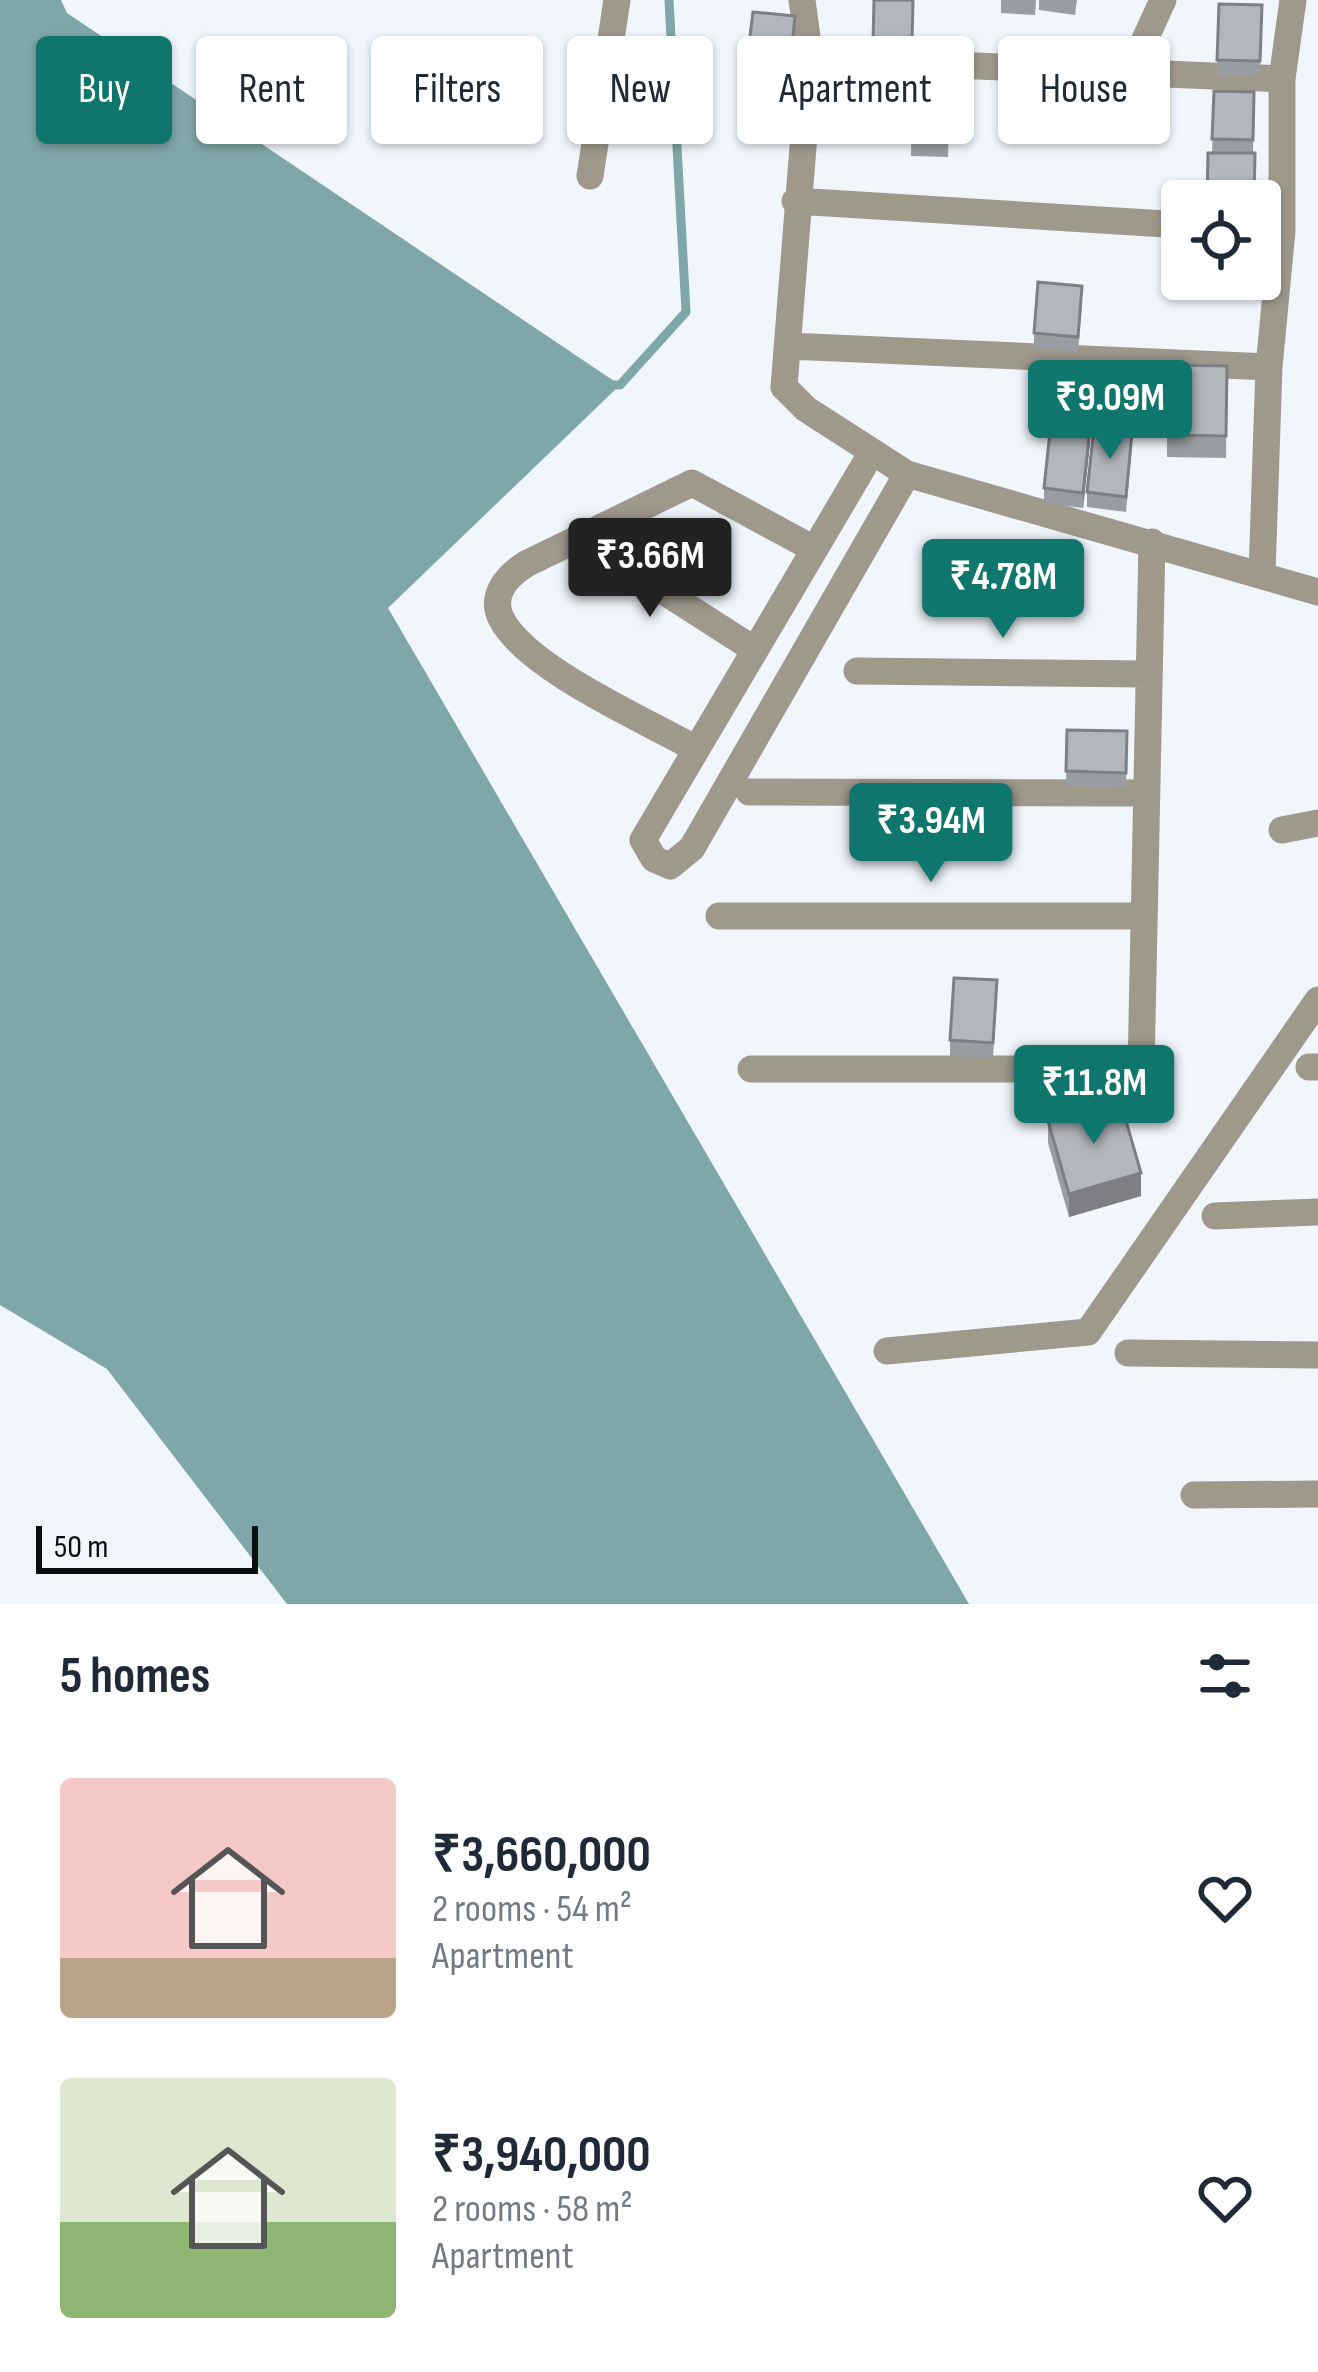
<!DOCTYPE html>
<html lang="en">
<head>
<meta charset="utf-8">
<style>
	:root { --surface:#fff; --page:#f6f6f7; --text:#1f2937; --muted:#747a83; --accent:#0f766e }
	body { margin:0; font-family:"Sofia Sans Condensed",sans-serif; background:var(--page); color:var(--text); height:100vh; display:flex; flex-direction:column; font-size:45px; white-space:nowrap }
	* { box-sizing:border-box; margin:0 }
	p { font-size:39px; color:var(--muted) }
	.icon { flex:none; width:66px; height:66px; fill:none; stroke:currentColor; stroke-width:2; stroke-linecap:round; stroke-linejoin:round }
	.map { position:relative; height:1604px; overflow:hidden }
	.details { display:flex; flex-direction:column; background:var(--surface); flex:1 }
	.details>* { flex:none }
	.hud { position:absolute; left:36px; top:36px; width:1248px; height:108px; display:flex; gap:24px }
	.fabs { position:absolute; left:1161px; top:180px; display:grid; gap:24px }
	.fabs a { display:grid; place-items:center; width:120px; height:120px; border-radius:12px; background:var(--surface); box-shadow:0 3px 9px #0004; font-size:60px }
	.scale { position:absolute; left:36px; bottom:30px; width:222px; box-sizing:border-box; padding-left:12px; border:6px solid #0c0d0f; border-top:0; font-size:33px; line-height:42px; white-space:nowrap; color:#0c0d0f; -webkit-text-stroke:9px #f1f6fd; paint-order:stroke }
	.price { position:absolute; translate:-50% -102px; padding:0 27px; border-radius:12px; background:var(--accent); color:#fff; font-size:39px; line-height:78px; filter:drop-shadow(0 3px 6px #0008) }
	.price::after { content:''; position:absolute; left:50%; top:72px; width:36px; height:27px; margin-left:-18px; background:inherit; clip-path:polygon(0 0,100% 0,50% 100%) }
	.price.selected { background:#222; color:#fff }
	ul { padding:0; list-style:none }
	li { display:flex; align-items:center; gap:36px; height:300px; padding:0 60px }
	li span { display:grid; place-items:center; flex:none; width:336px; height:240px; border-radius:12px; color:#555 }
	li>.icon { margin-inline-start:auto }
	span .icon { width:144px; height:144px; fill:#fffc; stroke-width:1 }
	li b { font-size:51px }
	h2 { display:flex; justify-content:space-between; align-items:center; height:144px; padding:0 60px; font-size:51px }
	.chip { padding:0 42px; border-radius:12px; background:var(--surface); box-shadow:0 3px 9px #0004; font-size:42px; line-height:108px }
	.chip.selected { background:var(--accent); color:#fff }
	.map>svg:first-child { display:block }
</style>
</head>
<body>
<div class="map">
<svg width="1318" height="1604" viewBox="0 0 1318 1604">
	<rect width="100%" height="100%" fill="#f1f6fd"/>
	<path fill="#7fa6a8" d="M0,0H61L67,13L620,385L388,608L969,1604H287L107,1369L0,1305Z"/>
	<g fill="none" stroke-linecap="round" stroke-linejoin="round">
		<path stroke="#7fa6a8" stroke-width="9" d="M613,385H620L686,312L669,0"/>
		<path stroke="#9f998c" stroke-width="27" d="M802,0L810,59L784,387L806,409L907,474L1318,592
			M810,59L1282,79
			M1130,72L1163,0
			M590,176L617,0
			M795,201L1182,225
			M788,346L1269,367
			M872,452L643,840L654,859L670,866L692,848L907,474
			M579,537L755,650
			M1262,574L1269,367L1282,231V79L1293,0
			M857,671L1148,674
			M696,749C647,721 525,668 501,618C490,595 507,576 526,564L692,483L814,549
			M749,792L1146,793
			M1282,830L1318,823
			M719,916H1144
			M1309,1067H1318
			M751,1069H1141L1152,542
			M1215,1216L1318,1212
			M887,1351L1088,1332L1318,1000
			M1128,1353L1318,1355
			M1194,1495L1318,1494"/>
	</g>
	<path fill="#999da3" d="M874,0H913L912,58L873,57Z
		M1001,0H1036L1035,15L1001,13Z
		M1039,0H1077L1075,15L1039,10Z
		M1219,4L1262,5L1260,76L1217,75Z
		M795,31L791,72L748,67V52Z
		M912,87H950L948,157L911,156Z
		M1214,91L1254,92L1253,153H1212Z
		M1202,279H1244V286L1202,285Z
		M1082,301L1078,352L1034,348V333Z
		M1227,366L1226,458L1167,457V435Z
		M1090,442L1083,508L1044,503V488Z
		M1132,447L1126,512L1087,507V492Z
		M1067,730L1127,731L1126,788L1066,786Z
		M997,995L993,1058L950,1056V1040Z
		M1048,1121L1141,1196L1069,1217L1048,1143Z"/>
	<path fill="#7d7f84" d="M1090,427V442L1083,508V493Z
		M1141,1173V1196L1069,1217V1194Z"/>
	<path fill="#b2b6bd" stroke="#7d7f84" stroke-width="3" d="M874,0H913L912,43L873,42Z
		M1219,4L1262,5L1260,61L1217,60Z
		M753,12L795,16L791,57L748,52Z
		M912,87H950L948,142L911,141Z
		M1214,91L1254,92L1253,140L1212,139Z
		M1208,153H1255L1254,201H1207Z
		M1038,282L1082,286L1078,337L1034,333Z
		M1169,365L1227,366L1226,436L1167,435Z
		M1051,422L1090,427L1083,493L1044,488Z
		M1094,428L1132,432L1126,497L1087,492Z
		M1067,730L1127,731L1126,773L1066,771Z
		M954,978L997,980L993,1043L950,1040Z
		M1120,1100L1141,1173L1069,1194L1048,1121Z"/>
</svg>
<div class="fabs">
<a><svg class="icon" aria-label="locate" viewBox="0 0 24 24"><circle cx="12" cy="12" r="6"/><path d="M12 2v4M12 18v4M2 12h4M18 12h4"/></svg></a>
</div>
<div class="scale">50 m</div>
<b class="price" style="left:1110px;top:462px">₹9.09M</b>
<b class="price selected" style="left:650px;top:620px">₹3.66M</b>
<b class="price" style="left:1003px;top:641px">₹4.78M</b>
<b class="price" style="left:931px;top:885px">₹3.94M</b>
<b class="price" style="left:1094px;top:1147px">₹11.8M</b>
<div class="hud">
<a class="chip selected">Buy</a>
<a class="chip">Rent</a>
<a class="chip">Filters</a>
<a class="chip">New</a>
<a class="chip">Apartment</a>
<a class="chip">House</a>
</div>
</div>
<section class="details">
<h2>5 homes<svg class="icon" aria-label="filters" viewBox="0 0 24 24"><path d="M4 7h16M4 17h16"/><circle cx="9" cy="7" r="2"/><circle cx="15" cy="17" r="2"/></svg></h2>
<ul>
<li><span style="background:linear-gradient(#f6c9c9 75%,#b9a48a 0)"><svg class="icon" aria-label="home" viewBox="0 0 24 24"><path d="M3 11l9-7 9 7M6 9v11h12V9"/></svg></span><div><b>₹3,660,000</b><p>2 rooms · 54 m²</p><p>Apartment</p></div><svg class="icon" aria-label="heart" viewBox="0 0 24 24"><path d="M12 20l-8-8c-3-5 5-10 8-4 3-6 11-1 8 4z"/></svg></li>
<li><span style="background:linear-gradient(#dfe7d0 60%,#8fb573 0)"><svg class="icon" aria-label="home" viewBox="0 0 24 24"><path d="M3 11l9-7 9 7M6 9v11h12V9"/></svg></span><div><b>₹3,940,000</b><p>2 rooms · 58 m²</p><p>Apartment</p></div><svg class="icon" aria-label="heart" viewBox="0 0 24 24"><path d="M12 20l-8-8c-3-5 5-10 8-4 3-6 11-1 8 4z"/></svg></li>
</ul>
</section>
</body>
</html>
